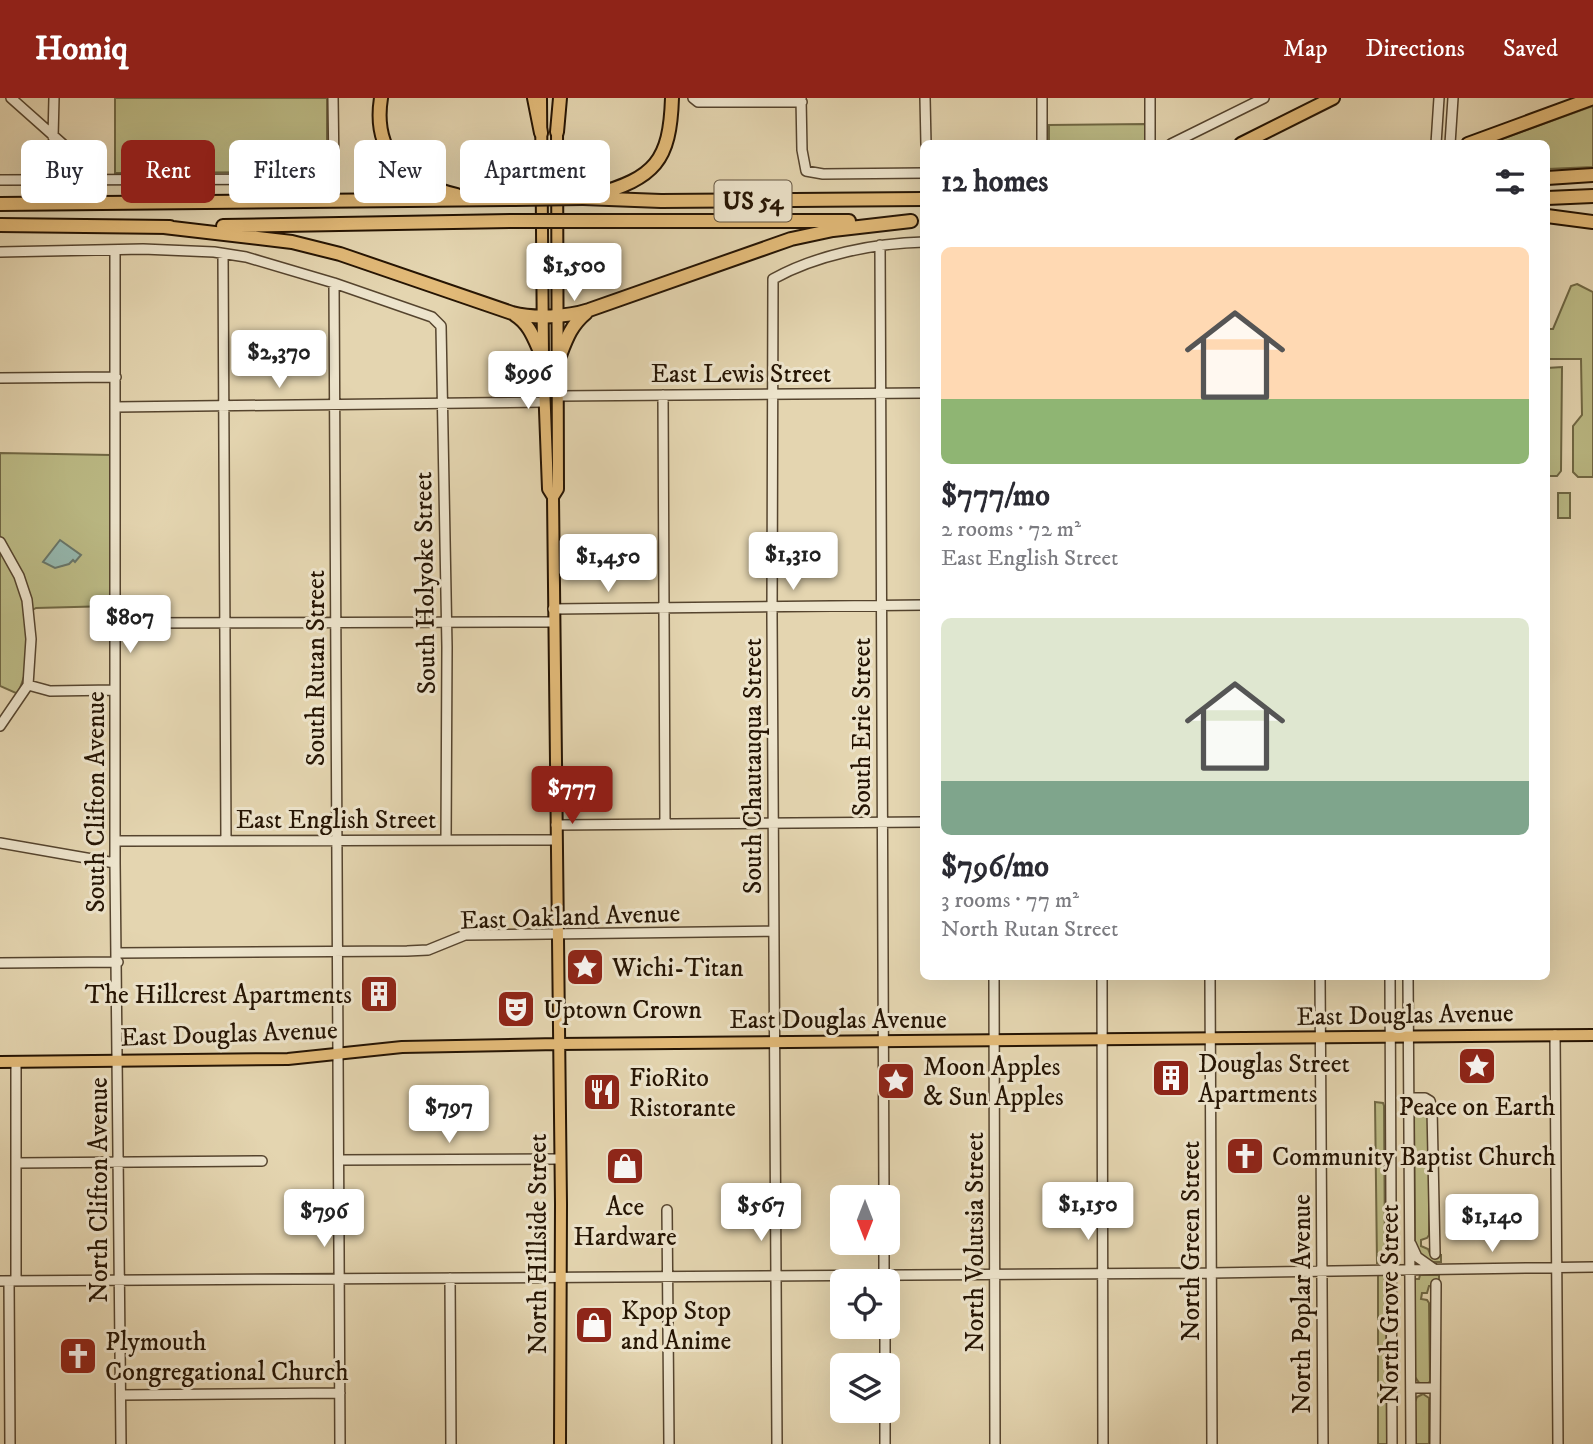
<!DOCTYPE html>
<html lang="en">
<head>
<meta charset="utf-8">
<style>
	:root { --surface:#fff; --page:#f2f2f3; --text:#2b2b33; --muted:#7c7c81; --accent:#8f2418 }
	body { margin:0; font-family:"IM FELL DW Pica",serif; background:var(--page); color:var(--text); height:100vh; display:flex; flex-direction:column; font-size:26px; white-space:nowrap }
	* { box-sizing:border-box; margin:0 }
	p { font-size:23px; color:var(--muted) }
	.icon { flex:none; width:38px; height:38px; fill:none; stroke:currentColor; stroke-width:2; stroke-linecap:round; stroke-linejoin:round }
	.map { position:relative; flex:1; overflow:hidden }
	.drawer { position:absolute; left:920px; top:42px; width:630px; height:840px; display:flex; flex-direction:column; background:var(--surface); border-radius:10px; box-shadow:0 7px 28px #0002 }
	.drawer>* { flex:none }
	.hud { position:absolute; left:21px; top:42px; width:665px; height:63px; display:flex; gap:14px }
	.needle { width:46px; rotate:180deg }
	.tools { position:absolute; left:830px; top:1087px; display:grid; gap:14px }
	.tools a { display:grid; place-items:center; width:70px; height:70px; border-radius:10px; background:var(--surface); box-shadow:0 7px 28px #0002; font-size:35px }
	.price { position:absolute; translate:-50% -60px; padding:0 16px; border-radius:7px; background:#fff; color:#222; font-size:23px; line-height:46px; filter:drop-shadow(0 2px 4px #0008) }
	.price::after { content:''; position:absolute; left:50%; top:42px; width:21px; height:16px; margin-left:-10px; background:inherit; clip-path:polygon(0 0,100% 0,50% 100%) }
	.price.selected { background:var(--accent); color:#fff }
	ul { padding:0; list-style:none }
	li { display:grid; align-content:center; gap:14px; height:371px; padding:0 21px }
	li span { display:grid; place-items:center; height:217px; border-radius:10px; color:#555 }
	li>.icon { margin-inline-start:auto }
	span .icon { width:126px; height:126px; fill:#fffc; stroke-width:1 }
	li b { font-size:30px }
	h2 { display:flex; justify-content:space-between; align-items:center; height:84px; padding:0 21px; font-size:30px }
	.tag { padding:0 24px; border-radius:10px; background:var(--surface); box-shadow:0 7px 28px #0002; font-size:24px; line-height:63px }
	.tag.selected { background:var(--accent); color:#fff }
	header { display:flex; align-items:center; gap:42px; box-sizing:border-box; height:98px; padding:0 35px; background:var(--accent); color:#fff }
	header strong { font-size:33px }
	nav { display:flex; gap:38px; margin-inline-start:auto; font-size:24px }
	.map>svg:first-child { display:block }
</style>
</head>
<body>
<header>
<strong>Homiq</strong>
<nav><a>Map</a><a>Directions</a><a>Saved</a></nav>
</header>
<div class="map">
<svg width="1593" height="1346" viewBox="0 0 1593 1346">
	<rect width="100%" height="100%" fill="#e4d5b0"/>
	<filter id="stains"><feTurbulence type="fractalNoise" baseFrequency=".00286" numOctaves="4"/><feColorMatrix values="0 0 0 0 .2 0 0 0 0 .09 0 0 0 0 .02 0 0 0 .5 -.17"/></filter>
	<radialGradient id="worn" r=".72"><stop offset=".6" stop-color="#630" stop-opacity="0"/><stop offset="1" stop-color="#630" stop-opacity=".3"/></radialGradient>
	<path fill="#bcbb86" stroke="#706844" stroke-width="2" d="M115,0H327V74L115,75Z
		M1593,8V69L1547,71V46L1491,45Z
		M1145,26V45H1049V27Z
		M1577,186L1593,194V379H1578L1573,374V328L1582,317L1581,261H1547L1549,231H1553L1571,188Z
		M1562,269L1561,373L1557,378H1547V270Z
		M0,355L111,357L112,508L36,510L27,515L26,573L18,596L0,588Z
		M1558,395H1570V420H1558Z
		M1375,1004L1383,1005L1384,1008L1385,1158L1382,1165H1377Z
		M1417,1007H1424L1428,1010L1429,1018V1137L1427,1140L1421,1142V1148L1428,1151L1430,1156L1441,1157V1164H1429L1419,1156L1415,1144L1414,1015Z
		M1378,1175L1383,1176L1386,1183L1387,1346H1378Z
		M1420,1177H1439V1188H1429L1427,1195H1422L1421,1201L1427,1202L1429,1205L1430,1283L1428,1286H1420L1415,1279L1414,1181H1419Z
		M1423,1296L1429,1300V1346H1416L1415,1304L1417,1299Z"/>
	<path fill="#95b8af" stroke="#68766a" stroke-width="2" d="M60,442L81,457L75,464L73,462L69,466L55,470L43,464Z"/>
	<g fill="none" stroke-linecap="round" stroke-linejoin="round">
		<defs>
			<path id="minor" d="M11,0L65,48L72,63L74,82
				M693,0L698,4H802
				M801,0L802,52L806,73L823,76L924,75
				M925,0L926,46
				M1042,0V46
				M1150,0V46
				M53,39L54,0
				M1171,46L1264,0
				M1436,46L1439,0
				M1450,46L1453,0
				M0,82L324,81L334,72L333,0
				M880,147L884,1099
				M115,152V765L121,1346
				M0,154L143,151L214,154L246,159L334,185L432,219L441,228L447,549L446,742
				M223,156L226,743
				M334,185L340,1346
				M0,280L116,279
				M663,297L665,726
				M559,298L924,295
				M116,309L544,304
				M0,444L19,478L27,502L31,541L28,587L0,628
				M553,511L924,507
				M115,525L553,524
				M28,587L50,593L115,592
				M556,727L924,724
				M116,743L556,742
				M0,745L115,765
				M117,855L407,853L428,852L465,837L774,833
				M0,865L118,864
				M994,878L995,1346
				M1102,878L1103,1346
				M1210,878L1212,1346
				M1320,878L1323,1346
				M1390,878L1392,1346
				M1408,878L1411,1346
				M1555,937L1558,1346
				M16,964V1183
				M1409,1000H1425L1430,1003L1432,1010L1435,1156
				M339,1062L560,1061
				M17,1065L262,1063
				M667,1112L669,1346
				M1411,1146L1417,1159L1434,1171
				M450,1180L451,1346
				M0,1183L1211,1175L1593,1169
				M9,1183L10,1346
				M884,1183V1144
				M885,1228V1267
				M1411,1290H1435
				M121,1297L340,1295
				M885,1312V1346
				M777,1346L772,519L773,181C816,157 875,145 924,144
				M1435,1346L1436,1186"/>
			<path id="major" d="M541,0L543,260L548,391L553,399L561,1106L560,1346
				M553,399L558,391L557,26
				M0,964L288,961L402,949L558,946L1593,937"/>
			<path id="highway" d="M381,0C372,56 407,86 457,97
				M534,0L541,35
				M557,34L560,0
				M1241,46L1333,0
				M1468,46L1593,0
				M1547,80L1593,77
				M594,97C655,80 670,63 672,0
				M583,100L661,103L924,101
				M1547,100L1593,98
				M0,106L514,101
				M1547,118L1593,124
				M584,123H849
				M0,127L170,129
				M223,128L513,123
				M164,129L292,144L340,156L512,215C535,221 567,219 589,212L791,141L833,132L911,123
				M515,217C531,227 535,244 543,260
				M559,260C566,242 571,227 586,215"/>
		</defs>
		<use href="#minor" stroke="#55442e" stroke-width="12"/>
		<use href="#major" stroke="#251403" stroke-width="14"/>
		<use href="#highway" stroke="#251403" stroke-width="16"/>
		<use href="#minor" stroke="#ede4cc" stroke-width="9"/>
		<use href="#major" stroke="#e2ba78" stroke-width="10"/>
		<use href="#highway" stroke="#e2ba78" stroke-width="12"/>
		<defs>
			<path id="highway-bridge" d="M514,101L583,100
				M513,123H584"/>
		</defs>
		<use href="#highway-bridge" stroke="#251403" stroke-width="16" stroke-linecap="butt"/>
		<use href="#highway-bridge" stroke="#e2ba78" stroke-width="12"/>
	</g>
	<defs>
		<symbol id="sight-square" viewBox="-11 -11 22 22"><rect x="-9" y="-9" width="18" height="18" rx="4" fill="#8f2418" stroke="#ede4cc"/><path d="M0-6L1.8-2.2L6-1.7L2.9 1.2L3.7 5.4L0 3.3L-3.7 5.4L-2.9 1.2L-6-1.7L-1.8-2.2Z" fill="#fff"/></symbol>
		<symbol id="building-square" viewBox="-11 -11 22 22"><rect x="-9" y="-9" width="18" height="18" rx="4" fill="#8f2418" stroke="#ede4cc"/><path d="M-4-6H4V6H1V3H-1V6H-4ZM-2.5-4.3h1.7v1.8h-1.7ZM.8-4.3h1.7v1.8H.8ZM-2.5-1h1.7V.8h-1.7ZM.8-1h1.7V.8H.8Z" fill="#fff"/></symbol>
		<symbol id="theatre-square" viewBox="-11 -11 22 22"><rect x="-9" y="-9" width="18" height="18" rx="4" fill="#8f2418" stroke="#ede4cc"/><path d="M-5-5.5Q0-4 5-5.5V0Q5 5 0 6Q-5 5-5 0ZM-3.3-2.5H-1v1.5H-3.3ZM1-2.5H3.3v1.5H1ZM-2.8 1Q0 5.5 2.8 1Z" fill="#fff"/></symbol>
		<symbol id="restaurant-square" viewBox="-11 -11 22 22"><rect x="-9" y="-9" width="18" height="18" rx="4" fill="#8f2418" stroke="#ede4cc"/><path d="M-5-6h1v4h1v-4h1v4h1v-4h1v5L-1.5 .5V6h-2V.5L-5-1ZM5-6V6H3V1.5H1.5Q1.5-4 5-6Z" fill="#fff"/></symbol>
		<symbol id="church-square" viewBox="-11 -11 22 22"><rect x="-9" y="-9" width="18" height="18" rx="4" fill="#8f2418" stroke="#ede4cc"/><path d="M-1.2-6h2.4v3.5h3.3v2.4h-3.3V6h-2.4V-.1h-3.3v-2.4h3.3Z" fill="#fff"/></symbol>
		<symbol id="shop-square" viewBox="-11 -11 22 22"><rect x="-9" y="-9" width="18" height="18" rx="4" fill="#8f2418" stroke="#ede4cc"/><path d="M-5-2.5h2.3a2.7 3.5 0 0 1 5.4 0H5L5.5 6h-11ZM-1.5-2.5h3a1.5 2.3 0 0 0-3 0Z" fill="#fff"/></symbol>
	</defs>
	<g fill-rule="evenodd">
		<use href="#sight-square" x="563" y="847" width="44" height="44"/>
		<use href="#building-square" x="357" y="874" width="44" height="44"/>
		<use href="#theatre-square" x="494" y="889" width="44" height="44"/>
		<use href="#sight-square" x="1455" y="946" width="44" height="44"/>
		<use href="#building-square" x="1149" y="958" width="44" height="44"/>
		<use href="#sight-square" x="874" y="961" width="44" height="44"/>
		<use href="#restaurant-square" x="580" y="972" width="44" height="44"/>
		<use href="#church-square" x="1223" y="1036" width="44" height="44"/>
		<use href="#shop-square" x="603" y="1046" width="44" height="44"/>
		<use href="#shop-square" x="572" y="1205" width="44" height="44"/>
		<use href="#church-square" x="56" y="1236" width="44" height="44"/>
	</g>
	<g text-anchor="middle" stroke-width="6" stroke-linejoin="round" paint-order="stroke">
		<rect fill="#ede4cc" stroke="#61523f" stroke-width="2" x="714.5" y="82.5" width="77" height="41" rx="5"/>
		<g font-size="24" font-weight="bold" fill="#251403">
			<text x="753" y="111">US 54</text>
		</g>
		<g font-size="26" fill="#251403" stroke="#ede4cc">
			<text x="741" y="284">East Lewis Street</text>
			<text transform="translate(424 485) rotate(-91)" y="9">South Holyoke Street</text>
			<text transform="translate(315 570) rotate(-90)" y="9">South Rutan Street</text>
			<text transform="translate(861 629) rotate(-90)" y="9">South Erie Street</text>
			<text transform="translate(752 668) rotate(-90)" y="9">South Chautauqua Street</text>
			<text transform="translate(95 704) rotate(-90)" y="9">South Clifton Avenue</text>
			<text x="336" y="730">East English Street</text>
			<text transform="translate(570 818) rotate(-2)" y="9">East Oakland Avenue</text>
			<text transform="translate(1405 916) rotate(-1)" y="9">East Douglas Avenue</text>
			<text x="838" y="930">East Douglas Avenue</text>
			<text transform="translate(229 935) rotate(-2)" y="9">East Douglas Avenue</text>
			<text transform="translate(98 1092) rotate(-90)" y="9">North Clifton Avenue</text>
			<text transform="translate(1190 1143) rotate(-90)" y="9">North Green Street</text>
			<text transform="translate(974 1144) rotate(-90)" y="9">North Volutsia Street</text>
			<text transform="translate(537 1146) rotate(-90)" y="9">North Hillside Street</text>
			<text transform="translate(1301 1206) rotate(-90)" y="9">North Poplar Avenue</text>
			<text transform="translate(1389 1206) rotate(-90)" y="9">North Grove Street</text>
		</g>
		<g font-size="26" fill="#251403" stroke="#ede4cc" text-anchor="start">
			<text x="612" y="878">Wichi-Titan</text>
			<text x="352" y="905" text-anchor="end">The Hillcrest Apartments</text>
			<text x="543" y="920">Uptown Crown</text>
			<text x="1198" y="974">Douglas Street<tspan x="1198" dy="30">Apartments</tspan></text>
			<text x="923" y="977">Moon Apples<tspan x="923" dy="30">&amp; Sun Apples</tspan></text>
			<text x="629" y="988">FioRito<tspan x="629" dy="30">Ristorante</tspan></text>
			<text x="1477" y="1017" text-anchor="middle">Peace on Earth</text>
			<text x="1272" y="1067">Community Baptist Church</text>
			<text x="625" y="1117" text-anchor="middle">Ace<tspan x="625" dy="30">Hardware</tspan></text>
			<text x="621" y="1221">Kpop Stop<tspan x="621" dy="30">and Anime</tspan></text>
			<text x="105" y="1252">Plymouth<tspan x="105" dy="30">Congregational Church</tspan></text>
		</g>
	</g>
	<rect width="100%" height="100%" filter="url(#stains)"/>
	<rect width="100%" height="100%" fill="url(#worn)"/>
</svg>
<div class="tools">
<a><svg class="needle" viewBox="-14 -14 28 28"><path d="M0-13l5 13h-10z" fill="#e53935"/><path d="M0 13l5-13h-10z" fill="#7c7c81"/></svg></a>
<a><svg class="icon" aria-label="locate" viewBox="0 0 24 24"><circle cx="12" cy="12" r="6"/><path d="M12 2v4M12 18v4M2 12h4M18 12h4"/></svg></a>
<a><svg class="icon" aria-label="layers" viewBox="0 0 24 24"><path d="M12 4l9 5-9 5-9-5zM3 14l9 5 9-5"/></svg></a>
</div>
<b class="price" style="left:574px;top:205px">$1,500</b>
<b class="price" style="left:279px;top:292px">$2,370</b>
<b class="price" style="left:528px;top:313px">$996</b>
<b class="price" style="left:793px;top:494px">$1,310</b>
<b class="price" style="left:608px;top:496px">$1,450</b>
<b class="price" style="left:130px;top:557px">$807</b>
<b class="price selected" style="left:572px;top:728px">$777</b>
<b class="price" style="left:449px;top:1047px">$797</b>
<b class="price" style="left:1088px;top:1144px">$1,150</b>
<b class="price" style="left:761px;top:1145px">$567</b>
<b class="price" style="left:324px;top:1151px">$796</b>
<b class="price" style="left:1492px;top:1156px">$1,140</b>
<div class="hud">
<a class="tag">Buy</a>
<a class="tag selected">Rent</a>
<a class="tag">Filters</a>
<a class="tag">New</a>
<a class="tag">Apartment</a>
</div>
<section class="drawer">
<h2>12 homes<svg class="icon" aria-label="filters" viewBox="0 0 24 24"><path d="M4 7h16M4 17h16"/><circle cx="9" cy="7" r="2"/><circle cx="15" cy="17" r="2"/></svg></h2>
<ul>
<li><span style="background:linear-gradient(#ffd9b3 70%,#8fb573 0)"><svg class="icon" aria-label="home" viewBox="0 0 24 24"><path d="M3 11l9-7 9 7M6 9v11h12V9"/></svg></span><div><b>$777/mo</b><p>2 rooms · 72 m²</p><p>East English Street</p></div></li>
<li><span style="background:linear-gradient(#dfe7d0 75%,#7fa58c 0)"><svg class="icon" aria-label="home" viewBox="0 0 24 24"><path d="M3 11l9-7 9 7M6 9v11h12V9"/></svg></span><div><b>$796/mo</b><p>3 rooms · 77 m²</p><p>North Rutan Street</p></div></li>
</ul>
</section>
</div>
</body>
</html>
